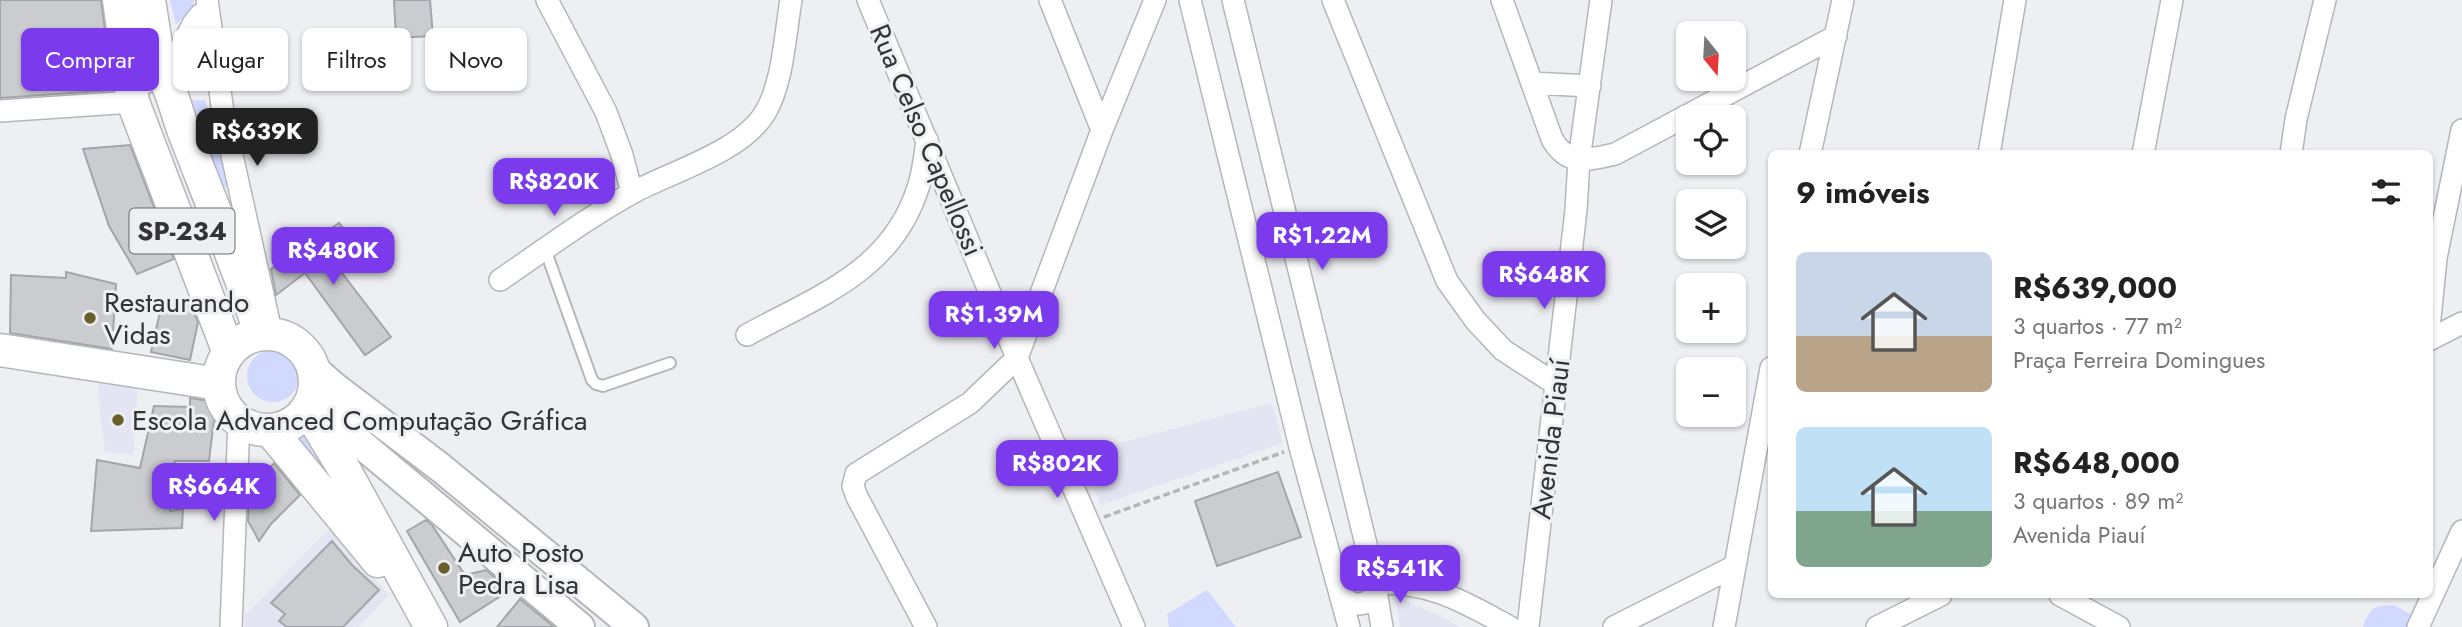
<!DOCTYPE html>
<html lang="pt">
<head>
<meta charset="utf-8">
<style>
	:root { --surface:#fff; --page:#f2f2f2; --text:#222; --muted:#767676; --accent:#7c3aed }
	body { margin:0; font-family:Jost,sans-serif; background:var(--page); color:var(--text); height:100vh; display:flex; flex-direction:column; font-size:26px; white-space:nowrap }
	* { box-sizing:border-box; margin:0 }
	p { font-size:23px; color:var(--muted) }
	.icon { flex:none; width:38px; height:38px; fill:none; stroke:currentColor; stroke-width:2; stroke-linecap:round; stroke-linejoin:round }
	.map { position:relative; flex:1; overflow:hidden }
	.panel { position:absolute; left:1768px; top:150px; width:665px; height:448px; display:flex; flex-direction:column; background:var(--surface); border-radius:10px; box-shadow:0 2px 5px #0004 }
	.panel>* { flex:none }
	.banner { position:absolute; left:21px; top:28px; width:665px; height:63px; display:flex; gap:14px }
	.needle { width:46px; rotate:162deg }
	.buttons { position:absolute; left:1676px; top:21px; display:grid; gap:14px }
	.buttons a { display:grid; place-items:center; width:70px; height:70px; border-radius:10px; background:var(--surface); box-shadow:0 2px 5px #0004; font-size:35px }
	.price { position:absolute; translate:-50% -60px; padding:0 16px; border-radius:14px; background:var(--accent); color:#fff; font-size:23px; line-height:46px; filter:drop-shadow(0 2px 4px #0008) }
	.price::after { content:''; position:absolute; left:50%; top:42px; width:21px; height:16px; margin-left:-10px; background:inherit; clip-path:polygon(0 0,100% 0,50% 100%) }
	.price.active { background:#222; color:#fff }
	ul { padding:0; list-style:none }
	li { display:flex; align-items:center; gap:21px; height:175px; padding:0 28px }
	li span { display:grid; place-items:center; flex:none; width:196px; height:140px; border-radius:10px; color:#555 }
	li>.icon { margin-inline-start:auto }
	span .icon { width:84px; height:84px; fill:#fffc; stroke-width:1 }
	li b { font-size:30px }
	h2 { display:flex; justify-content:space-between; align-items:center; height:84px; padding:0 28px; font-size:30px }
	.pill { padding:0 24px; border-radius:10px; background:var(--surface); box-shadow:0 2px 5px #0004; font-size:24px; line-height:63px }
	.pill.active { background:var(--accent); color:#fff }
	.map>svg:first-child { display:block }
</style>
</head>
<body>
<div class="map">
<svg width="2462" height="627" viewBox="0 0 2462 627">
	<rect width="100%" height="100%" fill="#eeeff3"/>
	<path fill="#e3e6f2" d="M97,382L138,388L133,455L105,452Z
		M1272,403L1283,443L1101,505L1080,453Z
		M331,527L389,595L359,627H245L244,616Z
		M1395,596L1442,617L1460,627H1400Z"/>
	<path fill="#d2d9ff" d="M170,0H194L193,7L176,25Z
		M184,100H205L228,186L217,190Z
		M247 376a26 26 0 1 1 52 0a26 26 0 1 1-52 0Z
		M311,429L368,538L297,435Z
		M1207,590L1236,627H1169L1167,614Z
		M2394,605L2412,615L2406,627H2363C2371,607 2372,606 2394,605Z"/>
	<path fill="#cbccd0" stroke="#a4a5aa" stroke-width="2" d="M0,0H101L113,90L0,98Z
		M394,0H430L433,36L396,38Z
		M130,145L174,259L137,274L109,226L83,149Z
		M339,223L352,239L329,256L391,337L365,355L305,273L276,295L271,269Z
		M66,272L116,284L112,349L10,333L11,275L66,278Z
		M169,297L175,301H189L198,322L190,360L151,352L162,303Z
		M190,398L209,401L215,411L209,461H175L170,511L183,509L182,528L91,531L97,460L140,468L154,406L190,407Z
		M274,463L300,495L271,524L259,541L248,521L250,476L261,478Z
		M1278,472L1301,537L1217,566L1195,501Z
		M426,520L432,525L465,575L486,570L510,590L460,622L407,531Z
		M332,541L352,565L379,590L343,627H287L279,621L285,614L271,603Z
		M520,599L554,627H497Z"/>
	<g fill="none" stroke-linecap="round" stroke-linejoin="round">
		<defs>
			<path id="service" d="M545,249L592,380L596,384L603,386L670,363"/>
			<path id="minor" d="M207,0L224,119L269,322
				M547,0L606,112L622,155L632,193
				M868,0L1017,358L1134,627
				M1050,0L1102,130
				M1190,0L1300,447L1349,627
				M1233,0L1374,577
				M1333,0L1447,281L1475,320L1503,350L1557,385
				M1502,0L1552,139C1568,167 1588,160 1615,154L1836,36
				M165,79L193,24L200,15
				M1532,83L1590,86
				M172,93C188,70 199,48 204,20
				M0,111L133,102
				M1810,154L1843,0
				M1989,154L2015,0
				M2143,154L2172,0
				M2291,154L2296,119L2325,0
				M500,280C544,250 588,217 634,192C673,171 741,152 765,113C783,83 785,35 791,0
				M2429,328L2436,258L2462,130
				M747,335C818,296 891,272 918,188C923,173 925,156 927,140
				M2429,340L2462,323
				M1340 586a18 18 0 1 1 36 0a18 18 0 1 1-36 0Z
				M1376,583C1432,582 1462,601 1510,627
				M1376,591L1382,627
				M2060,595L2119,627
				M231,627L239,420
				M926,627L857,497L853,486L856,474L970,403L1017,358L1102,130L1155,0
				M1528,627L1576,210L1579,160L1601,0
				M1614,627L1735,566
				M1724,627L1771,368
				M1877,627L1941,595
				M2418,627L2462,531"/>
			<path id="secondary" d="M313,368L333,386L441,468L634,627
				M313,397L361,444L580,627"/>
			<path id="primary" d="M119,0L133,102L229,353
				M149,0L161,76
				M132,89C138,78 151,69 163,78C170,83 179,120 184,132C210,199 237,266 261,334
				M219 382a48 48 0 1 1 96 0a48 48 0 1 1-96 0Z
				M0,350L219,384
				M307,408L344,469L431,627
				M270,430L378,561"/>
		</defs>
		<use href="#service" stroke="#b5b6ba" stroke-width="14"/>
		<use href="#minor" stroke="#b5b6ba" stroke-width="24"/>
		<use href="#secondary" stroke="#b5b6ba" stroke-width="32"/>
		<use href="#primary" stroke="#b5b6ba" stroke-width="35"/>
		<path stroke="#b5b6b9" stroke-width="3.5" stroke-dasharray="7 3.5" stroke-linecap="butt" d="M1104,517L1284,452"/>
		<use href="#service" stroke="#fff" stroke-width="10"/>
		<use href="#minor" stroke="#fff" stroke-width="21"/>
		<use href="#secondary" stroke="#fff" stroke-width="28"/>
		<use href="#primary" stroke="#fff" stroke-width="32"/>
	</g>
	<g fill="#6a5f2b" stroke="#eeeff3" stroke-width="2.5">
		<circle cx="90" cy="318" r="7"/>
		<circle cx="118" cy="420" r="7"/>
		<circle cx="444" cy="568" r="7"/>
	</g>
	<g text-anchor="middle" stroke-width="6" stroke-linejoin="round" paint-order="stroke">
		<rect fill="#eeeff3" stroke="#6b6b6e" stroke-width="2" x="129.5" y="208.5" width="105" height="45" rx="5"/>
		<g font-size="26" font-weight="bold" fill="#333335">
			<text x="182" y="240">SP-234</text>
		</g>
		<g font-size="28" fill="#333335" stroke="#eeeff3">
			<text transform="translate(927 140) rotate(67)" y="10">Rua Celso Capellossi</text>
			<text transform="translate(1550 439) rotate(-83)" y="10">Avenida Piauí</text>
		</g>
		<g font-size="28" fill="#333335" stroke="#eeeff3" text-anchor="start">
			<text x="104" y="312">Restaurando<tspan x="104" dy="32">Vidas</tspan></text>
			<text x="132" y="430">Escola Advanced Computação Gráfica</text>
			<text x="458" y="562">Auto Posto<tspan x="458" dy="32">Pedra Lisa</tspan></text>
		</g>
	</g>
</svg>
<div class="buttons">
<a><svg class="needle" viewBox="-14 -14 28 28"><path d="M0-13l5 13h-10z" fill="#e53935"/><path d="M0 13l5-13h-10z" fill="#767676"/></svg></a>
<a><svg class="icon" aria-label="locate" viewBox="0 0 24 24"><circle cx="12" cy="12" r="6"/><path d="M12 2v4M12 18v4M2 12h4M18 12h4"/></svg></a>
<a><svg class="icon" aria-label="layers" viewBox="0 0 24 24"><path d="M12 4l9 5-9 5-9-5zM3 14l9 5 9-5"/></svg></a>
<a>+</a>
<a>−</a>
</div>
<b class="price active" style="left:257px;top:168px">R$639K</b>
<b class="price" style="left:554px;top:218px">R$820K</b>
<b class="price" style="left:1322px;top:272px">R$1.22M</b>
<b class="price" style="left:333px;top:287px">R$480K</b>
<b class="price" style="left:1544px;top:311px">R$648K</b>
<b class="price" style="left:994px;top:351px">R$1.39M</b>
<b class="price" style="left:1057px;top:500px">R$802K</b>
<b class="price" style="left:214px;top:523px">R$664K</b>
<b class="price" style="left:1400px;top:605px">R$541K</b>
<div class="banner">
<a class="pill active">Comprar</a>
<a class="pill">Alugar</a>
<a class="pill">Filtros</a>
<a class="pill">Novo</a>
</div>
<section class="panel">
<h2>9 imóveis<svg class="icon" aria-label="filters" viewBox="0 0 24 24"><path d="M4 7h16M4 17h16"/><circle cx="9" cy="7" r="2"/><circle cx="15" cy="17" r="2"/></svg></h2>
<ul>
<li><span style="background:linear-gradient(#c9d6e8 60%,#b9a48a 0)"><svg class="icon" aria-label="home" viewBox="0 0 24 24"><path d="M3 11l9-7 9 7M6 9v11h12V9"/></svg></span><div><b>R$639,000</b><p>3 quartos · 77 m²</p><p>Praça Ferreira Domingues</p></div></li>
<li><span style="background:linear-gradient(#bfe0f5 60%,#7fa58c 0)"><svg class="icon" aria-label="home" viewBox="0 0 24 24"><path d="M3 11l9-7 9 7M6 9v11h12V9"/></svg></span><div><b>R$648,000</b><p>3 quartos · 89 m²</p><p>Avenida Piauí</p></div></li>
</ul>
</section>
</div>
</body>
</html>
